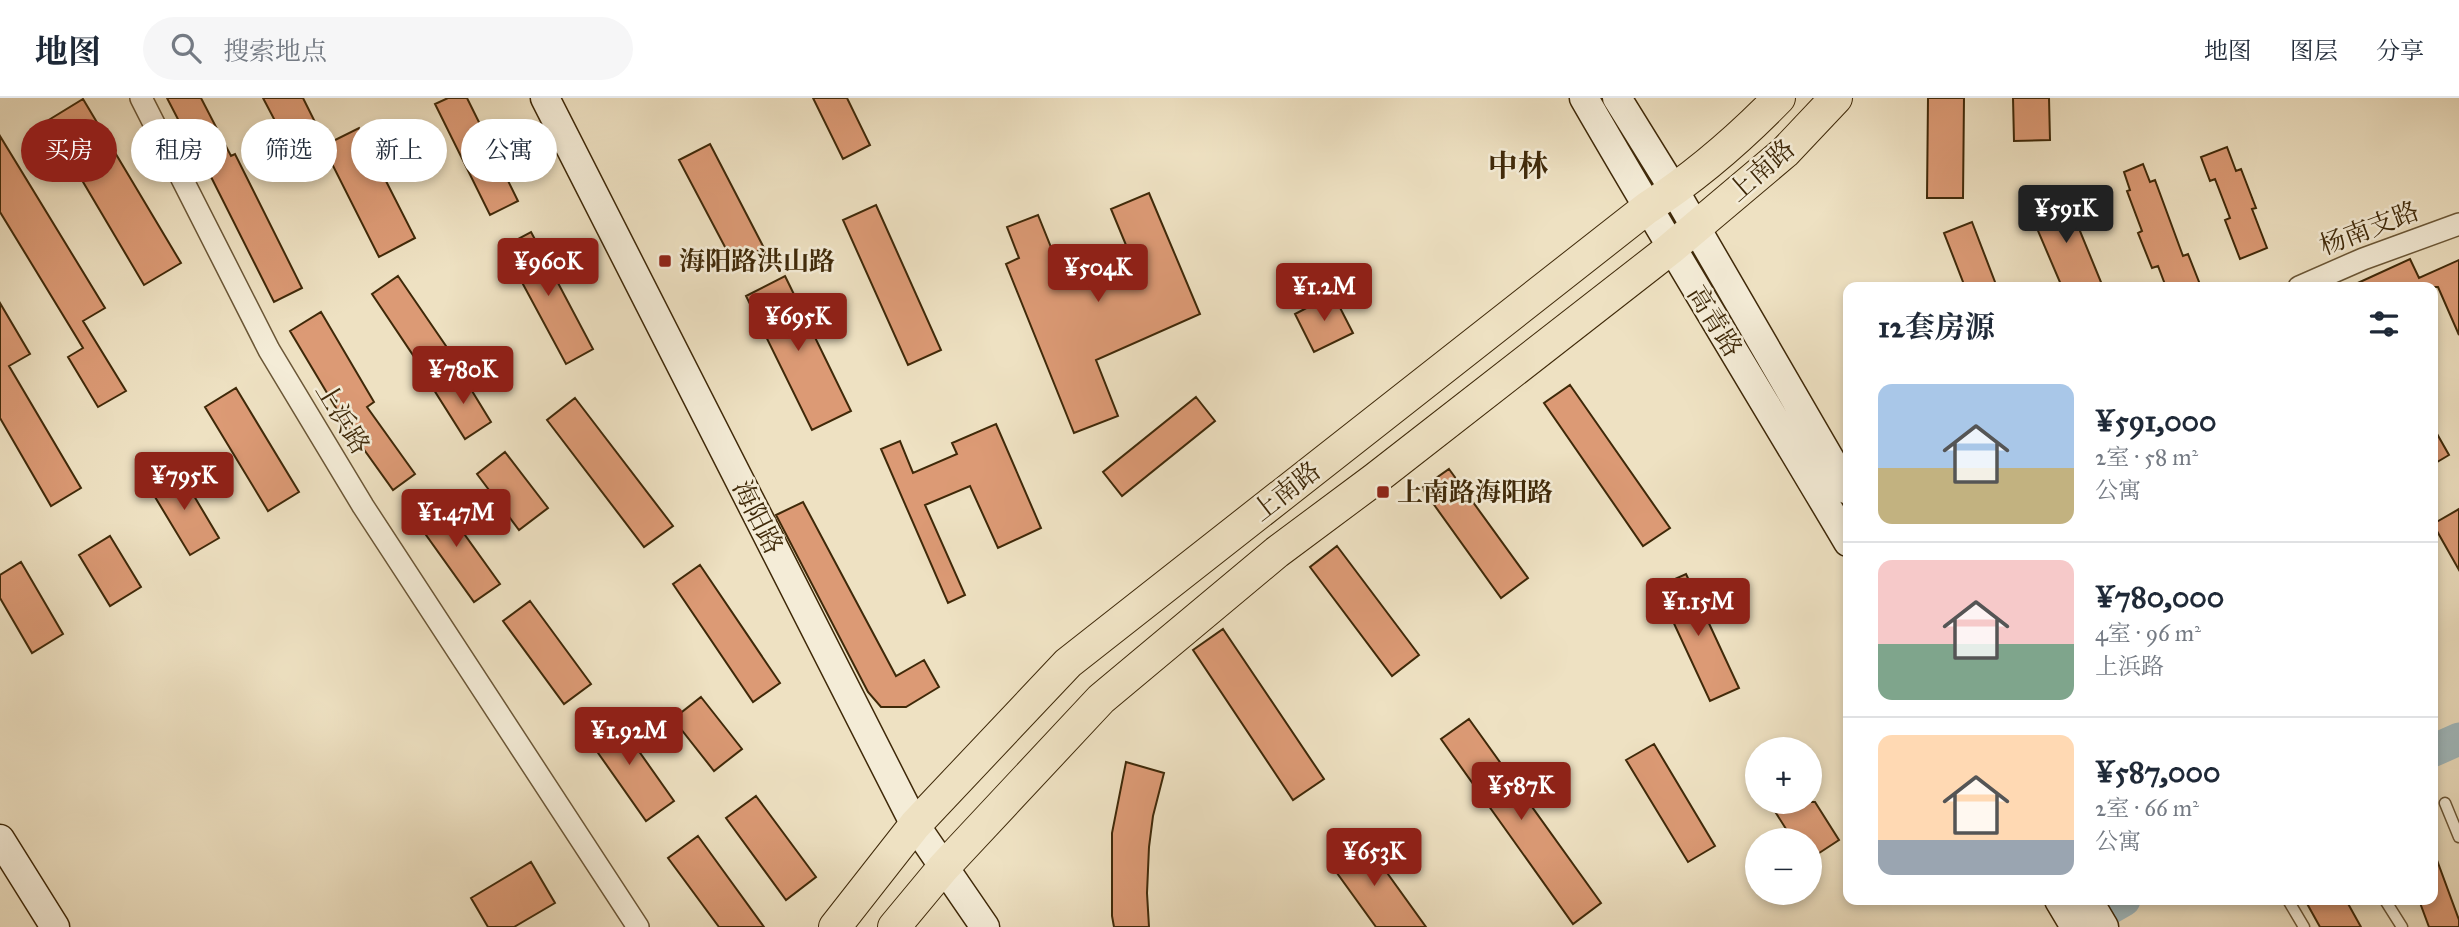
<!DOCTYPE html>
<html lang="zh">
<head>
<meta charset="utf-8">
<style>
	:root { --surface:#fff; --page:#f6f6f7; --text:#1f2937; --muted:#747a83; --line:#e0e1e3; --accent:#8f2418 }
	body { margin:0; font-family:"IM FELL Great Primer","Noto Serif SC",serif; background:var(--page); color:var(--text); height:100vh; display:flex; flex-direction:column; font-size:26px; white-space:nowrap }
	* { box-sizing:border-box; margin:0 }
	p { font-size:23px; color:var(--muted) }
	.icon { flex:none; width:38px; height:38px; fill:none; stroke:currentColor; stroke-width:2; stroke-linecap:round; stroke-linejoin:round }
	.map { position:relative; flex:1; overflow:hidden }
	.sheet { position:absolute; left:1843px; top:184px; width:595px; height:623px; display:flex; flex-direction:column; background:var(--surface); border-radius:14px; box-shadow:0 4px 10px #0003 }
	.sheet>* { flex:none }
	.hud { position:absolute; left:21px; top:21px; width:665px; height:63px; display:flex; gap:14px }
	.controls { position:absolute; left:1745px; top:639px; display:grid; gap:14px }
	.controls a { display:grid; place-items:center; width:77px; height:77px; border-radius:50%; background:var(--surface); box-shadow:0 4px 10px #0003; font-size:35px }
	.price { position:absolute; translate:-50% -60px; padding:0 16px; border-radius:7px; background:var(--accent); color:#fff; font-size:23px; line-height:46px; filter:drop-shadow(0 2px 4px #0008) }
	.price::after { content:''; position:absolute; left:50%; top:42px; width:21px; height:16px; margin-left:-10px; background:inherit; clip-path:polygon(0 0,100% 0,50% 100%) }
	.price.selected { background:#222; color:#fff }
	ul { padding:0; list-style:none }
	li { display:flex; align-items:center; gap:21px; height:175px; padding:0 35px }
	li+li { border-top:2px solid var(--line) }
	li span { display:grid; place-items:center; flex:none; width:196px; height:140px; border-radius:14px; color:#555 }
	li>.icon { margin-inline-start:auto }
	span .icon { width:84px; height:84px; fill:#fffc; stroke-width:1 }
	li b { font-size:30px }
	h2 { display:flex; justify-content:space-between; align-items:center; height:84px; padding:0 35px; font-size:30px }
	.tag { padding:0 24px; border-radius:32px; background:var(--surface); box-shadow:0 4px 10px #0003; font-size:24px; line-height:63px }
	.tag.selected { background:var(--accent); color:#fff }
	header { display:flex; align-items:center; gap:42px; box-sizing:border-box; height:98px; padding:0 35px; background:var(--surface); border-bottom:2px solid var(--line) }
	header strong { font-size:33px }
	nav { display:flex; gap:38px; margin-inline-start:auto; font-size:24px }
	.search { width:490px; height:63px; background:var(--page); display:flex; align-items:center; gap:18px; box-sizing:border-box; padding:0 24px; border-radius:38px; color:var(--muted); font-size:26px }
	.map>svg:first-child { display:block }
</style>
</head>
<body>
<header>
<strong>地图</strong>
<div class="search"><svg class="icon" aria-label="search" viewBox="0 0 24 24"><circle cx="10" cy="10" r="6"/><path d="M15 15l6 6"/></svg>搜索地点</div>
<nav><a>地图</a><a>图层</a><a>分享</a></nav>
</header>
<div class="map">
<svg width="2459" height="829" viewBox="0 0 2459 829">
	<rect width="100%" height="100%" fill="#eee1c2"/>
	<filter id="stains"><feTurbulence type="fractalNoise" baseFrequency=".00286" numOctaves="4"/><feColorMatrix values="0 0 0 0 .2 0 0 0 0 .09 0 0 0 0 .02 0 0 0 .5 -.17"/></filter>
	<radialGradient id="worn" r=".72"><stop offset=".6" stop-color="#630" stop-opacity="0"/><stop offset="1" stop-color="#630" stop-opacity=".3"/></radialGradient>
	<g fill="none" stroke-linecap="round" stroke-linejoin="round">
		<path stroke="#a0babf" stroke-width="33" d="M2432,653L2459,641
			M2077,829L2124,802"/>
	</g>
	<path fill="#dc9a75" stroke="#3f2909" stroke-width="2" d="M167,0H201L231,58L235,56L302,190L274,204L198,53L195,54Z
		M263,0H303L315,24L284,40Z
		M448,0H467L518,103L490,117L435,6Z
		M813,0H847L870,47L843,61Z
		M1928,0H1964L1963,100H1927Z
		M2013,0H2049L2050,42L2014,43Z
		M83,1L181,165L144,187L47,23Z
		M359,30L415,140L379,159L323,48Z
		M0,38L105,210L83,223L126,293L98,309L68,259L83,250L0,114Z
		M710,46L764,150L734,166L679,62Z
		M2227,49L2236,73L2241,71L2256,110L2252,111L2267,150L2240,161L2225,122L2230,120L2215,81L2210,83L2201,59Z
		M2143,66L2150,84L2155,82L2183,158L2188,156L2201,189H2166L2158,168L2152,170L2138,135L2142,133L2127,93L2130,92L2124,74Z
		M1149,95L1200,216L1096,262L1118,318L1074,335L1006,166L1019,160L1007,129L1038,117L1061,174L1126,147L1111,111Z
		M2066,99L2103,189H2062L2030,114Z
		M876,107L941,252L908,267L843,122Z
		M1972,124L1995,184L1996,189H1965L1944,135Z
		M531,134L593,251L566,266L503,149Z
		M2410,161L2419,180L2459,162V237L2438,189H2349Z
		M398,178L446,248L419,266L372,196Z
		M785,178L851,313L812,332L746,198Z
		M1333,196L1353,235L1314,254L1295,216Z
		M0,205L30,256L9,268L81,390L51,408L0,320Z
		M321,214L374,304L367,309L415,376L393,392L345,325L290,233Z
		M461,275L491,324L465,341L434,292Z
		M1570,287L1670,430L1643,448L1544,305Z
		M236,290L299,394L268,413L205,309Z
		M1196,299L1215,323L1122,398L1103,374Z
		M575,300L673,428L644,449L547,322Z
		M996,326L1041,430L998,450L970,388L925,407L965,497L948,505L881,351L900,343L913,375L957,356L952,345Z
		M2432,327L2449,357L2432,367Z
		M505,354L548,410L519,432L477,376Z
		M178,371L219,440L190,457L149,389Z
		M1449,371L1528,480L1501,500L1422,390Z
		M437,398L500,486L474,504L411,416Z
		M803,404L896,578L924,562L939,589L906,609H881L868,594L776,417Z
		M2459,411V472L2433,426Z
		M110,438L141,489L110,508L79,457Z
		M1337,448L1419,557L1392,578L1310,469Z
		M21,464L63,536L32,555L0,500V477Z
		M700,467L780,585L753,604L673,486Z
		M1686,476L1739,590L1710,603L1657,489Z
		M530,503L591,586L564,606L503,523Z
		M1223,531L1324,681L1293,702L1193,552Z
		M701,599L742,651L714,673L673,621Z
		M612,615L674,703L646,723L584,635Z
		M1469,621L1601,805L1573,826L1441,641Z
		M1654,646L1715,748L1688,764L1626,662Z
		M1126,664L1164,675L1153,718L1149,749L1147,795L1149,829H1114L1112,818V735Z
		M756,698L816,779L786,802L726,720Z
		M1769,704H1815L1839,742L1810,761V742H1793Z
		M698,738L764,829H719L668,760Z
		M1362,740L1426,829H1376L1329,764Z
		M2434,754L2459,822V829H2429L2419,802H2432V755Z
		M531,764L555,805L514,829H488L471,800Z
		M2305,802H2346L2361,829H2320Z"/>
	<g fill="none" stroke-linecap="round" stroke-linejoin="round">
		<defs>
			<path id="lane" d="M2445,705L2459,739
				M2288,802L2304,829
				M2385,802L2402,829"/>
			<path id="street" d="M141,0L269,252L363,408L638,829
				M2299,189L2363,161L2459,126"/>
			<path id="secondary" d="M545,0L915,727L985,829
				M1584,0C1670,149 1760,296 1848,444
				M1617,0L1674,92L1848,392
				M0,741L55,829
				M2059,802L2075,829
				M2088,802L2104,829"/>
			<path id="primary" d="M835,829L915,727L1068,565L1647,110C1695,79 1739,41 1779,0
				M894,829L943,770L1101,601L1277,454L1375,381L1670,151L1785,54L1836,0"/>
		</defs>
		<use href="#lane" stroke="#6b5737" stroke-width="13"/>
		<use href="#street" stroke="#6b5737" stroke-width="24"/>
		<use href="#secondary" stroke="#3f2909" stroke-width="31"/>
		<use href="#primary" stroke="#3f2909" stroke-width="34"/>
		<use href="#lane" stroke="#f4ecd7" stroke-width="10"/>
		<use href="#street" stroke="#f4ecd7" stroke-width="21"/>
		<use href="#secondary" stroke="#f4ecd7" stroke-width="28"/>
		<use href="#primary" stroke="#eee1c2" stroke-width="32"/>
	</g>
	<g fill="#8f2418" stroke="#f4ecd7" stroke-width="2.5">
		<rect x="658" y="156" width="14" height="14" rx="3.5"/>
		<rect x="1376" y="387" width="14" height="14" rx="3.5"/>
	</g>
	<g text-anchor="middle" stroke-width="5" stroke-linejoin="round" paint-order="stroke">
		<g font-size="26" fill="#3f2909" stroke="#f4ecd7">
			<text transform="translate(1761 72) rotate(-41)" y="9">上南路</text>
			<text transform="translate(2369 130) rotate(-21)" y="9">杨南支路</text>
			<text transform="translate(1715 223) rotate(58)" y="9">高青路</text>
			<text transform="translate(343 320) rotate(59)" y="9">上浜路</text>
			<text transform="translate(1286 393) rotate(-38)" y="9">上南路</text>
			<text transform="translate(758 419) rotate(63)" y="9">海阳路</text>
		</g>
		<g font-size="26" font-weight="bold" fill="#3f2909" stroke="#f4ecd7" text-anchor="start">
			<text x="679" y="172">海阳路洪山路</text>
			<text x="1397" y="403">上南路海阳路</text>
		</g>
		<g font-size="30" font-weight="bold" fill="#3f2909" stroke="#f4ecd7">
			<text x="1518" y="78">中林</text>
		</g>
	</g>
	<rect width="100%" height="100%" filter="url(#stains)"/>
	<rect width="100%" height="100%" fill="url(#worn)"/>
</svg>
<div class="controls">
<a>+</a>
<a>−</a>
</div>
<b class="price selected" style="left:2066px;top:147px">¥591K</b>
<b class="price" style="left:548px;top:200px">¥960K</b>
<b class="price" style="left:1098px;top:206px">¥504K</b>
<b class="price" style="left:1324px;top:225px">¥1.2M</b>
<b class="price" style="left:798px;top:255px">¥695K</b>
<b class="price" style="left:463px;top:308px">¥780K</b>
<b class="price" style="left:184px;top:414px">¥795K</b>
<b class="price" style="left:456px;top:451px">¥1.47M</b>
<b class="price" style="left:1698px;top:540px">¥1.15M</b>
<b class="price" style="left:629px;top:669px">¥1.92M</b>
<b class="price" style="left:1521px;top:724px">¥587K</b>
<b class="price" style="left:1374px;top:790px">¥653K</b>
<div class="hud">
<a class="tag selected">买房</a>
<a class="tag">租房</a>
<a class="tag">筛选</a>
<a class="tag">新上</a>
<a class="tag">公寓</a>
</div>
<section class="sheet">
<h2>12套房源<svg class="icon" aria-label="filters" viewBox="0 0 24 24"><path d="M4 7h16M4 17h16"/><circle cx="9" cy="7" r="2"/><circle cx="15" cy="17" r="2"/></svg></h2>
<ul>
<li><span style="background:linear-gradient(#a9c7e8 60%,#c2b280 0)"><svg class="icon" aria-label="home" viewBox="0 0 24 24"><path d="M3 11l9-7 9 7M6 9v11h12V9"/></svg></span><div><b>¥591,000</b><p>2室 · 58 m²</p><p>公寓</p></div></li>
<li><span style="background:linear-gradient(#f6c9c9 60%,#7fa58c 0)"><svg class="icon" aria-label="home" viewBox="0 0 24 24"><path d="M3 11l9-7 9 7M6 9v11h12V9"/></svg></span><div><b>¥780,000</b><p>4室 · 96 m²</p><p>上浜路</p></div></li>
<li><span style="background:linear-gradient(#ffd9b3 75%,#9aa5b1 0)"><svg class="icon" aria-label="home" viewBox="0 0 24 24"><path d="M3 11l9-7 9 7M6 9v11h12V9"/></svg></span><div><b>¥587,000</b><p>2室 · 66 m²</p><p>公寓</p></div></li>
</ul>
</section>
</div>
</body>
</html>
